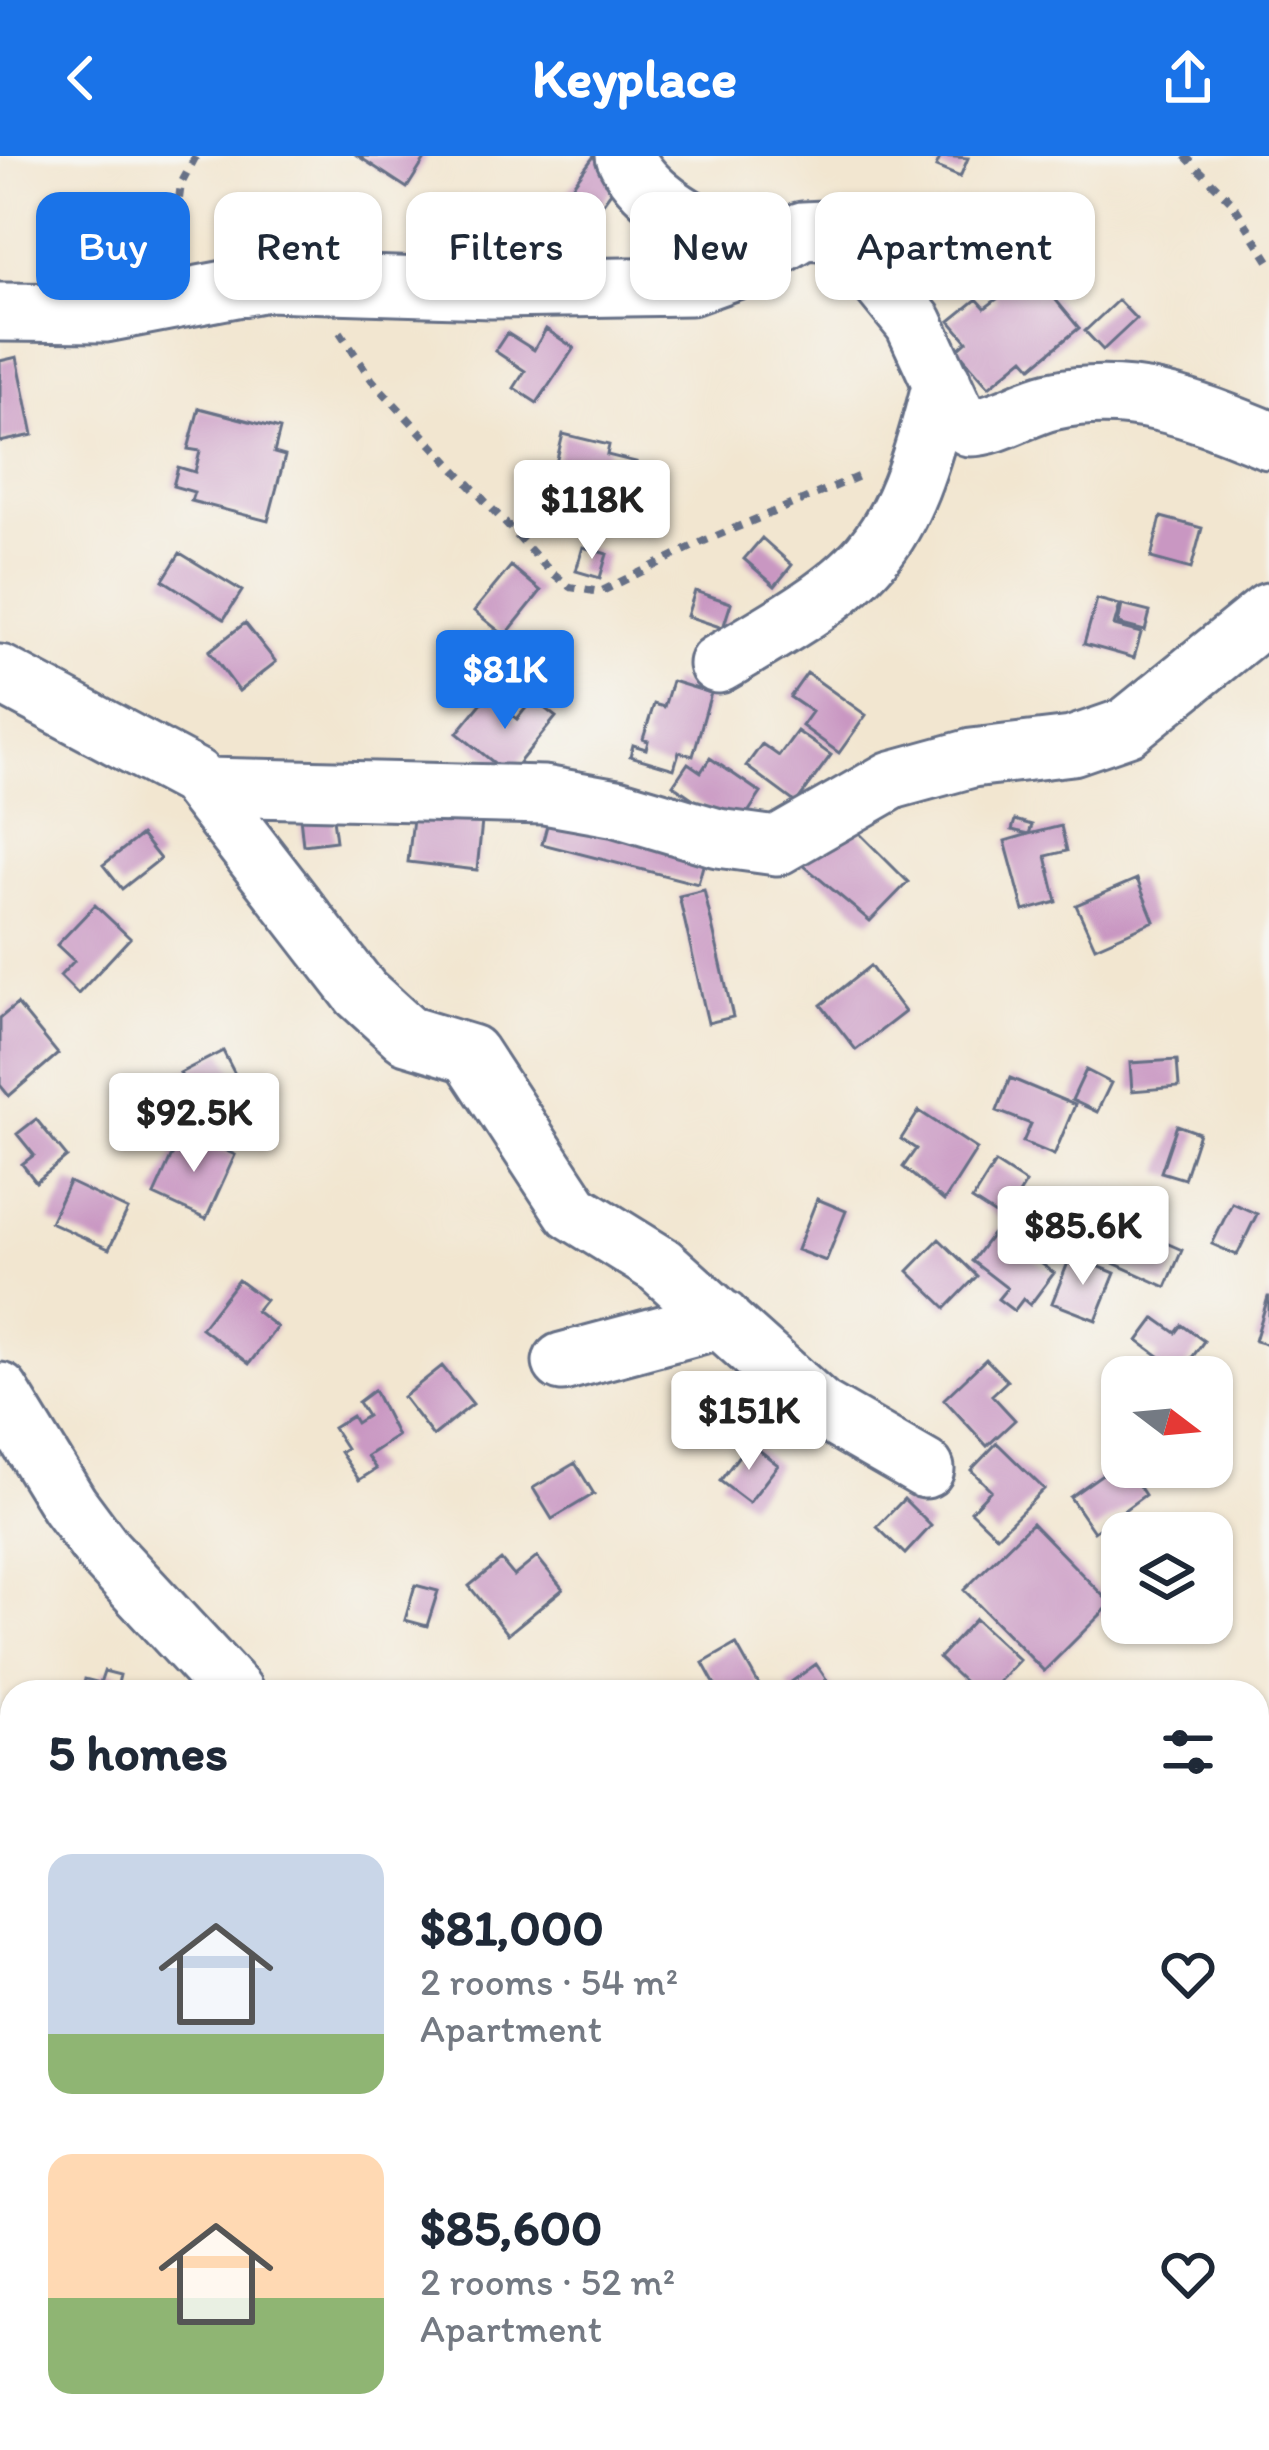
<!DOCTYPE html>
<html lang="en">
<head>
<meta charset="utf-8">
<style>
	:root { --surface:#fff; --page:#f2f2f3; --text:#1f2937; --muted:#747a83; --accent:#1a73e8 }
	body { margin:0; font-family:Itim,sans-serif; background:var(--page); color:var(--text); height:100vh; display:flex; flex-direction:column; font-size:45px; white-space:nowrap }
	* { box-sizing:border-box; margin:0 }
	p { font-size:39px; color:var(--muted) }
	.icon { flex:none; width:66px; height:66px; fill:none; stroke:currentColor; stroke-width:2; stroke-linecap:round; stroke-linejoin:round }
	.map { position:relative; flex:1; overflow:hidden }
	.drawer { position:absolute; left:0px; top:1524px; width:1269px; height:771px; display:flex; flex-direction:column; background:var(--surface); border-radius:36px 36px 0 0; box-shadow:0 3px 9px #0004 }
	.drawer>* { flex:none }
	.guide { position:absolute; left:36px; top:36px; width:1197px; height:108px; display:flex; gap:24px }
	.needle { width:78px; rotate:106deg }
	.controls { position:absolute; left:1101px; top:1200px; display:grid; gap:24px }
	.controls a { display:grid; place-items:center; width:132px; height:132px; border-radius:24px; background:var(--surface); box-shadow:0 3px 9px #0004; font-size:60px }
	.price { position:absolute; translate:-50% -102px; padding:0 27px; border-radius:12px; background:#fff; color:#222; font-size:39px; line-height:78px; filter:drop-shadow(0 3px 6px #0008) }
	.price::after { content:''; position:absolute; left:50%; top:72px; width:36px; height:27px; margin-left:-18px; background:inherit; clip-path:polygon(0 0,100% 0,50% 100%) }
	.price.selected { background:var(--accent); color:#fff }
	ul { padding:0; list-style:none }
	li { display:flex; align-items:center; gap:36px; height:300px; padding:0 48px }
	li span { display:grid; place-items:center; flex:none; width:336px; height:240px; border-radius:24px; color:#555 }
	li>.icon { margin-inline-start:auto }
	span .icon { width:144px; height:144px; fill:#fffc; stroke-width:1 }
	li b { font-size:51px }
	h2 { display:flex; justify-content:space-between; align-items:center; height:144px; padding:0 48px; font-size:51px }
	.tag { padding:0 42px; border-radius:24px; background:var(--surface); box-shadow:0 3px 9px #0004; font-size:42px; line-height:108px }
	.tag.selected { background:var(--accent); color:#fff }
	header { display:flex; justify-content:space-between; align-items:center; height:156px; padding:0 48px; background:var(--accent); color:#fff; font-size:54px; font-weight:700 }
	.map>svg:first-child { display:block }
</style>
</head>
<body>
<header><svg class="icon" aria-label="back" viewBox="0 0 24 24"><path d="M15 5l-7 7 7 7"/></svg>Keyplace<svg class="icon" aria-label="share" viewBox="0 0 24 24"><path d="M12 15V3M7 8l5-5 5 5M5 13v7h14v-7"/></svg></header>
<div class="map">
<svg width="1269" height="2294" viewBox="0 0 1269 2294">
	<rect width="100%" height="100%" fill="#f6f6f2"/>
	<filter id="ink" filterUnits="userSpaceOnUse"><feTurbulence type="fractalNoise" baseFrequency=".00833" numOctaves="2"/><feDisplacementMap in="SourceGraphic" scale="24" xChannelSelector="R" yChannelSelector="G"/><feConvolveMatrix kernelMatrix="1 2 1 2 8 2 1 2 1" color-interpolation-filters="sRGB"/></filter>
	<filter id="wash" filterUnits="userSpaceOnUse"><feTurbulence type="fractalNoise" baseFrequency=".004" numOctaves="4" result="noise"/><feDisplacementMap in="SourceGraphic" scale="48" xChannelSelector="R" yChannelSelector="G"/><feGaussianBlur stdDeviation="2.7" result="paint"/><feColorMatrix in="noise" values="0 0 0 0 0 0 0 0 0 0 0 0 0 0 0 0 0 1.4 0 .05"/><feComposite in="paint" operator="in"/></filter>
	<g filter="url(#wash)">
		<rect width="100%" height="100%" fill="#f2e6d0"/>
		<g id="blocks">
			<path fill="#c997c2" d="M358,0H427L407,32Z
				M594,0H606L626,15L595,58L567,37Z
				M941,0L968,2L960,21L936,11Z
				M1017,97L1079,172L1032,211L1024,202L989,231L957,194L967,185L950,165L977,143L985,152L997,143L983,126Z
				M1118,144L1136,163L1103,194L1085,175Z
				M546,173L574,192L537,247L514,232L525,215L495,195L507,177L534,194Z
				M17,201L33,279L0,286V205Z
				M199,252L280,273L274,297L285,300L268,365L191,345L194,336L173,330L178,311L195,316L200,295L188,293Z
				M563,278L609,289L607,299L636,306L624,359L548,341Z
				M1161,361L1202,372L1191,413L1151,402Z
				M762,382L792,409L775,430L744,403Z
				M583,391L607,398L600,422L576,415Z
				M180,397L242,435L224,463L163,424Z
				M511,410L541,435L505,480L474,455Z
				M695,435L731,447L723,472L687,460Z
				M1097,443L1120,449L1114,470L1141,477L1134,502L1084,488Z
				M1122,449L1150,456L1145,475L1118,468Z
				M245,467L276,506L239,535L209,495Z
				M807,517L866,559L839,597L802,570L812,556L790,541Z
				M672,525L711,537L693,600L679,596L674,613L630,600L633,589L646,593L648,585L643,583L654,548L664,551Z
				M488,539L517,563L533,543L556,561L509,619L457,577Z
				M797,575L831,599L796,647L746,610L762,588L779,600Z
				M710,602L761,637L737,673L673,629L688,607L701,616Z
				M416,638L484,646L477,714L408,706Z
				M331,648L336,685L303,689L299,651Z
				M551,655L707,695L698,728L542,688Z
				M841,659L908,726L870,765L797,704Z
				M1015,664L1032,669L1029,678L1061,670L1067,695L1046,700L1057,746L1024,755L1005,685L1029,678L1012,674Z
				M141,679L160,703L122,733L103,709Z
				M1137,723L1154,765L1095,791L1076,749Z
				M704,734L733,861L708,867L679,740Z
				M95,749L130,782L78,838L60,820L74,805L57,789Z
				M870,810L905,856L856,894L821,849Z
				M17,848L58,898L9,940L0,929V862Z
				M223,895L238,924L194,946L180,917Z
				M1177,904L1179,931L1132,935L1130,907Z
				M1086,914L1111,927L1097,956L1072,944Z
				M1010,922L1075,949L1054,999L1023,986L1031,968L997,955Z
				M919,955L977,993L944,1045L903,1011L916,993L901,983Z
				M36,963L67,1001L36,1026L22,1008L34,999L17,978Z
				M1177,969L1199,977L1184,1023L1161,1016Z
				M183,975L235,999L206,1063L154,1039Z
				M995,1007L1026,1027L1003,1064L972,1044Z
				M69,1026L128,1054L109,1093L50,1066Z
				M817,1043L846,1055L826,1105L797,1094Z
				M1232,1047L1257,1058L1237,1099L1212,1088Z
				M1114,1064L1182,1094L1166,1131L1098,1100Z
				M996,1073L1054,1117L1030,1149L1023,1143L1014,1155L998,1143L1007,1132L972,1105Z
				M939,1083L977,1120L946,1152L908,1115Z
				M1071,1099L1115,1117L1096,1164L1052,1147Z
				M238,1124L265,1144L256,1155L277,1171L249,1208L201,1172Z
				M1268,1141H1269V1189L1255,1185Z
				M1155,1162L1176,1177L1182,1169L1204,1185L1178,1221H1167L1152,1210L1159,1200L1138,1185Z
				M986,1203L1007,1225L992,1239L1015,1264L987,1290L944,1243Z
				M442,1210L473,1248L433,1280L403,1241Z
				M374,1234L397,1280L367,1300L376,1313L359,1324L340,1296L346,1292L333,1272L352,1260L356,1267L367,1260L358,1246Z
				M749,1286L778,1309L749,1347L720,1325Z
				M997,1287L1044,1333L997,1380L971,1355L991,1334L971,1314Z
				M1122,1304L1145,1339L1094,1376L1070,1341Z
				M575,1307L594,1338L552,1363L533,1332Z
				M904,1343L931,1370L905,1398L877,1371Z
				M1032,1367L1111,1448L1044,1515L964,1434Z
				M537,1401L563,1433L508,1478L469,1430L501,1404L514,1420Z
				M415,1429L438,1435L427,1470L405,1464Z
				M975,1463L1019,1504L989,1536H975L939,1502Z
				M736,1488L763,1536H719L703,1507Z
				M816,1508L835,1536H792L787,1529Z
				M104,1515L120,1519L116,1536H82L85,1523L100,1527Z
				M1263,1604L1269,1609V1637L1257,1651V1611Z
				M1269,1664V1715L1257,1704V1677Z
				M1257,1719L1269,1730V1763L1257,1752Z
				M0,1760L12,1776V1815L7,1819L0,1809Z
				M1265,1793L1269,1837L1262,1848L1257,1844V1805Z
				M1086,2283H1139L1145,2294H1091Z"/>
		</g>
	</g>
	<g filter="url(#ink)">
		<use href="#blocks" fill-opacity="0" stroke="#666f86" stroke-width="3"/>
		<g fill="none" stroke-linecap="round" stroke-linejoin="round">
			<defs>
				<path id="minor" d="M625,0C646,49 712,74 756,101
					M0,156L105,157L267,126L491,133L690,130L740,112L803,75L825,74L858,98L914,167L955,256L970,271C996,271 1025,251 1051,245C1132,227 1195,254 1269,284
					M718,508C870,419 899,402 942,226
					M0,518L194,621L361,837L407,879L470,898L573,1055L660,1109L819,1252L925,1313
					M205,631L544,639L617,652L718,682L777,690L892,624L972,602L1072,590L1127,571L1269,456
					M562,1206L722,1163
					M0,1236L69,1349L104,1396L234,1536"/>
			</defs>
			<use href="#minor" stroke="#666f86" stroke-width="63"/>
			<path stroke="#666f86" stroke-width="8" stroke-dasharray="9 9" stroke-linecap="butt" d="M1185,0L1232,46L1269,105
				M172,96L181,28L196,0
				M340,176L372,224L549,414L570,431L600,436L704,385L862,319
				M0,1739L12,1747
				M572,2283L576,2294"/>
			<use href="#minor" stroke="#fff" stroke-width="57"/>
		</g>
	</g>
</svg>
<div class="controls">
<a><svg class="needle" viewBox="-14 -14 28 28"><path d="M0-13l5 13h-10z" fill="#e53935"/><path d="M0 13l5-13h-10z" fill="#747a83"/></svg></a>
<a><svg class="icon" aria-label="layers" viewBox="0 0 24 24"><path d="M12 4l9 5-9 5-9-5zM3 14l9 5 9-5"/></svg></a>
</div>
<b class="price" style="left:592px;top:406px">$118K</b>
<b class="price selected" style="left:505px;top:576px">$81K</b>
<b class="price" style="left:194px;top:1019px">$92.5K</b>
<b class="price" style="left:1083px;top:1132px">$85.6K</b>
<b class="price" style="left:749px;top:1317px">$151K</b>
<div class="guide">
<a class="tag selected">Buy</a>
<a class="tag">Rent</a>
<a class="tag">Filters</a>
<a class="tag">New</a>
<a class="tag">Apartment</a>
</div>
<section class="drawer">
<h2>5 homes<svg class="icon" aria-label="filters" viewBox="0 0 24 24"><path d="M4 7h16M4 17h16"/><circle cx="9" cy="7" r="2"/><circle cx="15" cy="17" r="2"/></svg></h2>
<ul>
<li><span style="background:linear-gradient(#c9d6e8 75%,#8fb573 0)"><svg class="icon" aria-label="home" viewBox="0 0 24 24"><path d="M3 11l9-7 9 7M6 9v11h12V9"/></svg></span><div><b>$81,000</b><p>2 rooms · 54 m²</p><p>Apartment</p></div><svg class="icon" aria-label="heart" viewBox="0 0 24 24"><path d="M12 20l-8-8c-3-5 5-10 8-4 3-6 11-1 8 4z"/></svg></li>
<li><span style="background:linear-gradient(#ffd9b3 60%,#8fb573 0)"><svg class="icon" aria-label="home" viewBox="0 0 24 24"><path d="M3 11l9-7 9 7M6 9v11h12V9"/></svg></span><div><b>$85,600</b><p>2 rooms · 52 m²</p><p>Apartment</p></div><svg class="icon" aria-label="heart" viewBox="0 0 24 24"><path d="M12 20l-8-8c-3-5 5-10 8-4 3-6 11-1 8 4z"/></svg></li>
</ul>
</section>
</div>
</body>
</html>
